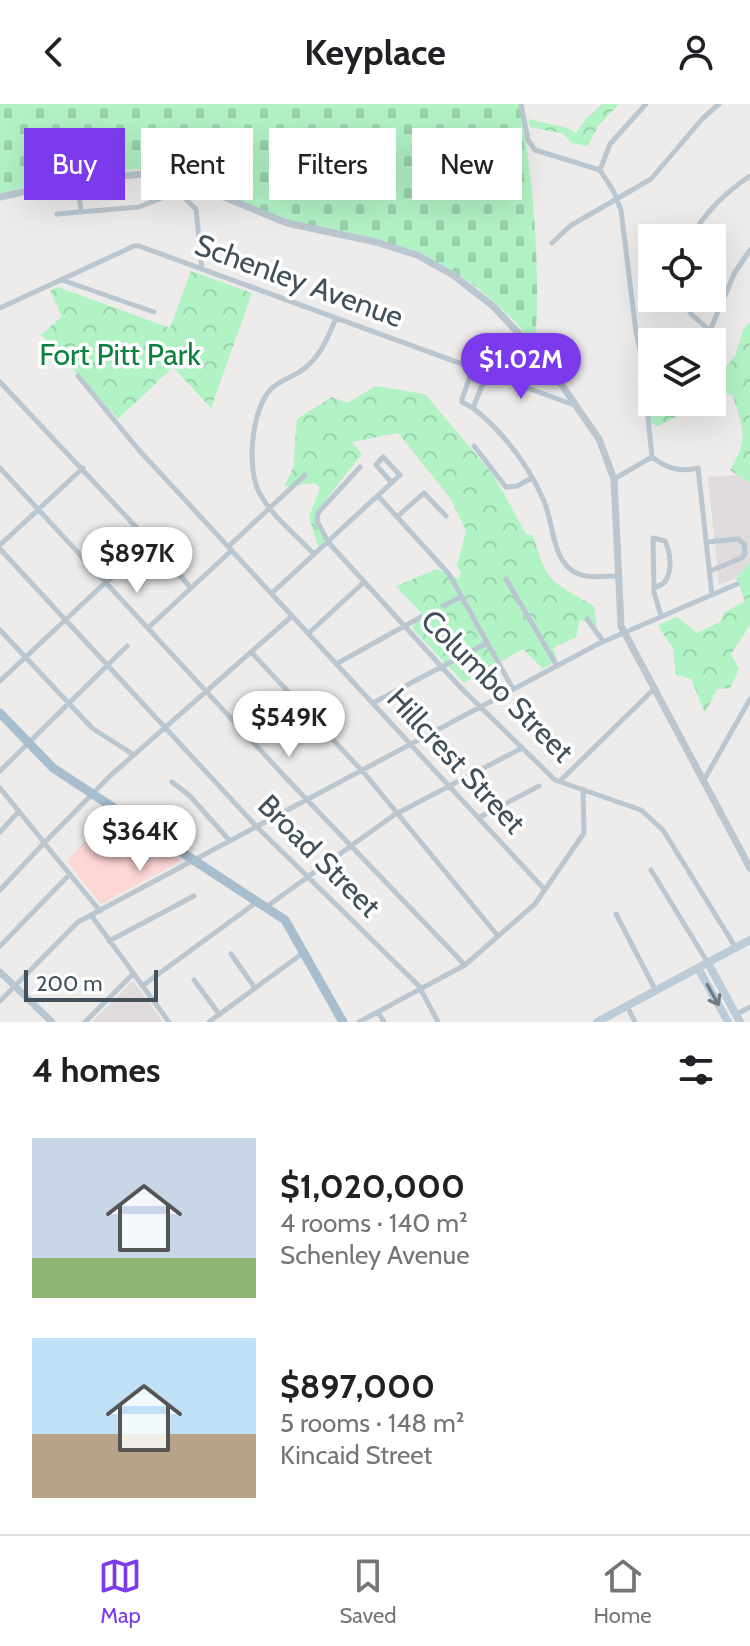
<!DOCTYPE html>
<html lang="en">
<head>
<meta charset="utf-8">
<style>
	:root { --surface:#fff; --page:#f2f2f2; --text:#202124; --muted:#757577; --line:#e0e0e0; --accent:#7c3aed }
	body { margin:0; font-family:Cabin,sans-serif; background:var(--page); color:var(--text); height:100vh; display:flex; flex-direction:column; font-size:30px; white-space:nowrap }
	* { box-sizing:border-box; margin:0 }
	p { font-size:26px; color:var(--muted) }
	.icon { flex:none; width:44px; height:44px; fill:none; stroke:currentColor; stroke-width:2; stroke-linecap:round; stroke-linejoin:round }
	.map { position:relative; height:918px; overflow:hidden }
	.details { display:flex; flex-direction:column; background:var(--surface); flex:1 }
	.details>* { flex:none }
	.hud { position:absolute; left:24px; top:24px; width:702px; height:72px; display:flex; gap:16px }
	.buttons { position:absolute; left:638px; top:120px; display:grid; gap:16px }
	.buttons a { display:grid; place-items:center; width:88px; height:88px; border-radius:0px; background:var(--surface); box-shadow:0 8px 32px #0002; font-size:40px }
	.scale { position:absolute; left:24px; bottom:20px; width:134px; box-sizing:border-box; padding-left:8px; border:4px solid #42505a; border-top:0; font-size:22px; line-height:28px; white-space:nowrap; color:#42505a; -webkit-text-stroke:6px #fff; paint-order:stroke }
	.price { position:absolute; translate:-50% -68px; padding:0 18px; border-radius:28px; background:#fff; color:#222; font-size:26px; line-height:52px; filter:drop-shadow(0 2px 4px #0008) }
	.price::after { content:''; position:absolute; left:50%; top:48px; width:24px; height:18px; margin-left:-12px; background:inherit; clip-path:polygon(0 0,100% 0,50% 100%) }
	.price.active { background:var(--accent); color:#fff }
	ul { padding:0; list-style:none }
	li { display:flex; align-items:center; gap:24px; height:200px; padding:0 32px }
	li span { display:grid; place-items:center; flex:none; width:224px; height:160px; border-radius:0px; color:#555 }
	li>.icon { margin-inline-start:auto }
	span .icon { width:96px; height:96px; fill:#fffc; stroke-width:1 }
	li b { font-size:34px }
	h2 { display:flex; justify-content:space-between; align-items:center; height:96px; padding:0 32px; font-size:34px }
	.pill { padding:0 28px; border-radius:0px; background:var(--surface); box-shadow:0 8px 32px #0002; font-size:28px; line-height:72px }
	.pill.active { background:var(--accent); color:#fff }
	header { display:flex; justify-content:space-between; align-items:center; height:104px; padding:0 32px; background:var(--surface); font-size:36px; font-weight:700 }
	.tab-bar { display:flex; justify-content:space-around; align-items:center; height:112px; border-top:2px solid var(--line); background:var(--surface); font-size:22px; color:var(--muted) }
	.tab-bar a { display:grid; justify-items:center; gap:4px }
	.tab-bar .active { color:var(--accent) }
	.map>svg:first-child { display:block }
</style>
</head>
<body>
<header><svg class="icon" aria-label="back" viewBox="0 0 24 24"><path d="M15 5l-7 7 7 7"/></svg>Keyplace<svg class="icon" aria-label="person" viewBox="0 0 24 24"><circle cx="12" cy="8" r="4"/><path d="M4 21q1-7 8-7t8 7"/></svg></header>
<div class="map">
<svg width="750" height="918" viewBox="0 0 750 918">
	<defs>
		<pattern id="forest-crowns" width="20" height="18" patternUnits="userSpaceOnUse" patternTransform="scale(2)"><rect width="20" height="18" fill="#b2f3c6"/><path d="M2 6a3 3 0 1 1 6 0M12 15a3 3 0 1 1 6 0" fill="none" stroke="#9ad2ac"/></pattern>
		<pattern id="cemetery-stones" width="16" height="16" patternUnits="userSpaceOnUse" patternTransform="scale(2)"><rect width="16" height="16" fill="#b2f3c6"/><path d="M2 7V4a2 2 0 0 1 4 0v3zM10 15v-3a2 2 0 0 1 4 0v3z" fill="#9ad2ac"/></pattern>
	</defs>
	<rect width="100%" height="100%" fill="#eeebeb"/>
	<path fill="#e0dbdd" d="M738,371L750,379V458L736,474L719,481L708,373Z
		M133,877L163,918H92Z"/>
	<path fill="#fdd6d6" d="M111,710L181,757L101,800L67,757Z"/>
	<path fill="url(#forest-crowns)" d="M602,0H619L598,22L588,42L571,39L564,30L530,23L528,15L568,24L576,29L586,15Z
		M191,167L252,189L211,304L173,263L118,315L41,231L62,212L50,187L58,183L170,224Z
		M750,218V379L730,366C749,334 743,325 733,292L720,286L712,292V280L735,252L744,224Z
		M376,282L425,290L494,372L526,430L533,432C548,480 551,477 594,502L597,522L580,516L576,533L553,544L557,556L543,565L523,545L464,579L412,524L421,509L396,482L437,465L459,475L461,468L457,462L466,426L450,394L398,329L352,338L362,350L315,410L325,437L318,442L309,413L320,384L315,379L284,383L293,364L297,315L332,293L347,299Z
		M703,298L657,323L650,317V299Z
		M750,458V521L731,550L739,565L730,584L717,585L705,609L691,575L676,571L673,545L658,521L677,513L697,529L720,518L725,508L745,497L736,474Z"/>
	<path fill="url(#cemetery-stones)" d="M0,0H520C533,77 541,163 535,241C491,185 433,147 364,132C335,125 304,122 275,111C234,96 195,70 150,66C101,63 47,77 0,90Z"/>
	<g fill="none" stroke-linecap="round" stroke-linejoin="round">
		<path stroke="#bac7d0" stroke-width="5" d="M521,0L528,36L535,46L600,66L614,88L621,106L636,228L642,255L652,353C667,365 680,368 698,364L712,491
			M600,66L610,40L646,0
			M77,76L81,106
			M57,110L139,103L174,89H179L196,105L202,165
			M691,134C704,109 727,87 750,72
			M552,139L570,122L651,75L703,14L719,0
			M62,176L154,208
			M682,194L691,210L709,226
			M0,204L134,142H139L577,302
			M705,238L735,168L750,146
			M473,264L462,295V298L473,304L487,269
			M78,272L138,345L545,786
			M0,278L152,440L190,483
			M473,304C504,329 528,360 544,397C553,418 552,450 570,465C583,476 602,472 618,472
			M474,342L506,383L517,382L532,374
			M360,363L318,409L317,417L328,438L460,583L555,676L641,706L663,726L736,844
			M0,364L288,676L465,861
			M614,375L652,353
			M378,392L449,470L513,585
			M398,412L424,389L446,412
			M707,438L738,435L744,440L745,449L742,454L710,467
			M0,441L83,364
			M229,442L305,371
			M0,445L257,723L419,882L438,918
			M314,450C296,431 272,412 260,390C246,366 251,304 272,284C280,277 289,274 298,269C319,256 327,236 336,214
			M506,475L557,562
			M654,483C674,481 672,452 665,437L653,434L654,488L661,512
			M272,489L400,371L383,353L376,361L392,379
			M443,502L461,493
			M587,515L603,537
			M148,524L232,446
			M0,526L92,624L134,651
			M309,529L364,478
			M252,549L365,670L498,832
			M336,560L421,513
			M0,577L106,478L129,460
			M373,599L487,539
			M0,667L127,542
			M704,676L750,595
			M560,677L654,585
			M172,678L190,692L230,737
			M0,684L43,737
			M480,713L539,682
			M0,728L19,707
			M46,737L111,671L292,512
			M45,740L100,807
			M651,766L708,859
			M0,786L43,740
			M266,803L394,711L522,644
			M616,810L656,887
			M91,811L169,918
			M109,837L194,792
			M0,842L70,770
			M231,850L255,884
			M194,876L219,910
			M142,882L257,798
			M0,897L78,818L598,540L737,480
			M627,902L635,918
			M378,908L384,918
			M737,910L750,903
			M85,918L133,870
			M209,918L303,849
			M359,918L465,861L535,800L584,729L583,685"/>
		<path stroke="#bac7d0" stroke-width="7" d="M0,93L77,76L144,70L180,75L287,119L376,138L417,151L453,171L493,202L548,261L599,335L614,375L621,522L750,764
			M0,868L52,918"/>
		<path stroke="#bbcbd7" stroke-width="8" d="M708,859L740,918
			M698,864L728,918
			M597,918L750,836"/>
		<path stroke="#a7bece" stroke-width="9" d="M0,609L53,664L285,816L343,918"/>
	</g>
	<defs><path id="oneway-shaft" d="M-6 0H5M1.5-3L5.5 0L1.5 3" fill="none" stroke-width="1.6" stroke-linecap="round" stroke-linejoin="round" transform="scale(2)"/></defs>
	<use stroke="#6c7b86" href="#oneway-shaft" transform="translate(713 891) rotate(61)"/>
	<g text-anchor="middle" stroke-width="7" stroke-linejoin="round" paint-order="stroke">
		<g font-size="30" fill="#42505a" stroke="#fff">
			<text transform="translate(299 177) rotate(20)" y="10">Schenley Avenue</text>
			<text transform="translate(497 582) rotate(45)" y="10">Columbo Street</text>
			<text transform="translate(456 657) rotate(47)" y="10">Hillcrest Street</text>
			<text transform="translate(319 752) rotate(45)" y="10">Broad Street</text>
		</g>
		<g font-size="30" fill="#0c823e" stroke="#fff">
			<text x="120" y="261">Fort Pitt Park</text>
		</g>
	</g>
</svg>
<div class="buttons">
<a><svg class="icon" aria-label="locate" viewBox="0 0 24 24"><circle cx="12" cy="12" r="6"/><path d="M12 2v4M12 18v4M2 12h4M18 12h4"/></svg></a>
<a><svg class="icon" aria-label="layers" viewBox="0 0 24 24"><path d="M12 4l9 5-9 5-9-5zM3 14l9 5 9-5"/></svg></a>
</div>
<div class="scale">200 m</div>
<b class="price active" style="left:521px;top:297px">$1.02M</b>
<b class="price" style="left:137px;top:491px">$897K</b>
<b class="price" style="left:289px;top:655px">$549K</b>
<b class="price" style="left:140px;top:769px">$364K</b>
<div class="hud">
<a class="pill active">Buy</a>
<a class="pill">Rent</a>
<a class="pill">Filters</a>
<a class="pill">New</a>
</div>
</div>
<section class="details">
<h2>4 homes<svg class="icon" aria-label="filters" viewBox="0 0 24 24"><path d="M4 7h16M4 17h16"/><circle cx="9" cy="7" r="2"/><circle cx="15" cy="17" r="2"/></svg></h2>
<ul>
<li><span style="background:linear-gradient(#c9d6e8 75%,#8fb573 0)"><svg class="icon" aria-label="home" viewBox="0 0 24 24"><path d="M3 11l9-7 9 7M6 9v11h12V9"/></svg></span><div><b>$1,020,000</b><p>4 rooms · 140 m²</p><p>Schenley Avenue</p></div></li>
<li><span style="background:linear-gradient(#bfe0f5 60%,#b9a48a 0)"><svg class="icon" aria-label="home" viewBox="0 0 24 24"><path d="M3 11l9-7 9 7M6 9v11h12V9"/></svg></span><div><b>$897,000</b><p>5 rooms · 148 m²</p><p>Kincaid Street</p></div></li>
</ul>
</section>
<nav class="tab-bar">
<a class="active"><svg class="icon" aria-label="map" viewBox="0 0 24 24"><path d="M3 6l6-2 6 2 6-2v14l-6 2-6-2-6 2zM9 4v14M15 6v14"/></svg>Map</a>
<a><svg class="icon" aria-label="saved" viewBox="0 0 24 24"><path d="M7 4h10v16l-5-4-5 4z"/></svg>Saved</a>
<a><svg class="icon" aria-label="home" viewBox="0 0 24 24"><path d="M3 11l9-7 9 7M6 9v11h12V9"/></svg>Home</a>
</nav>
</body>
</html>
